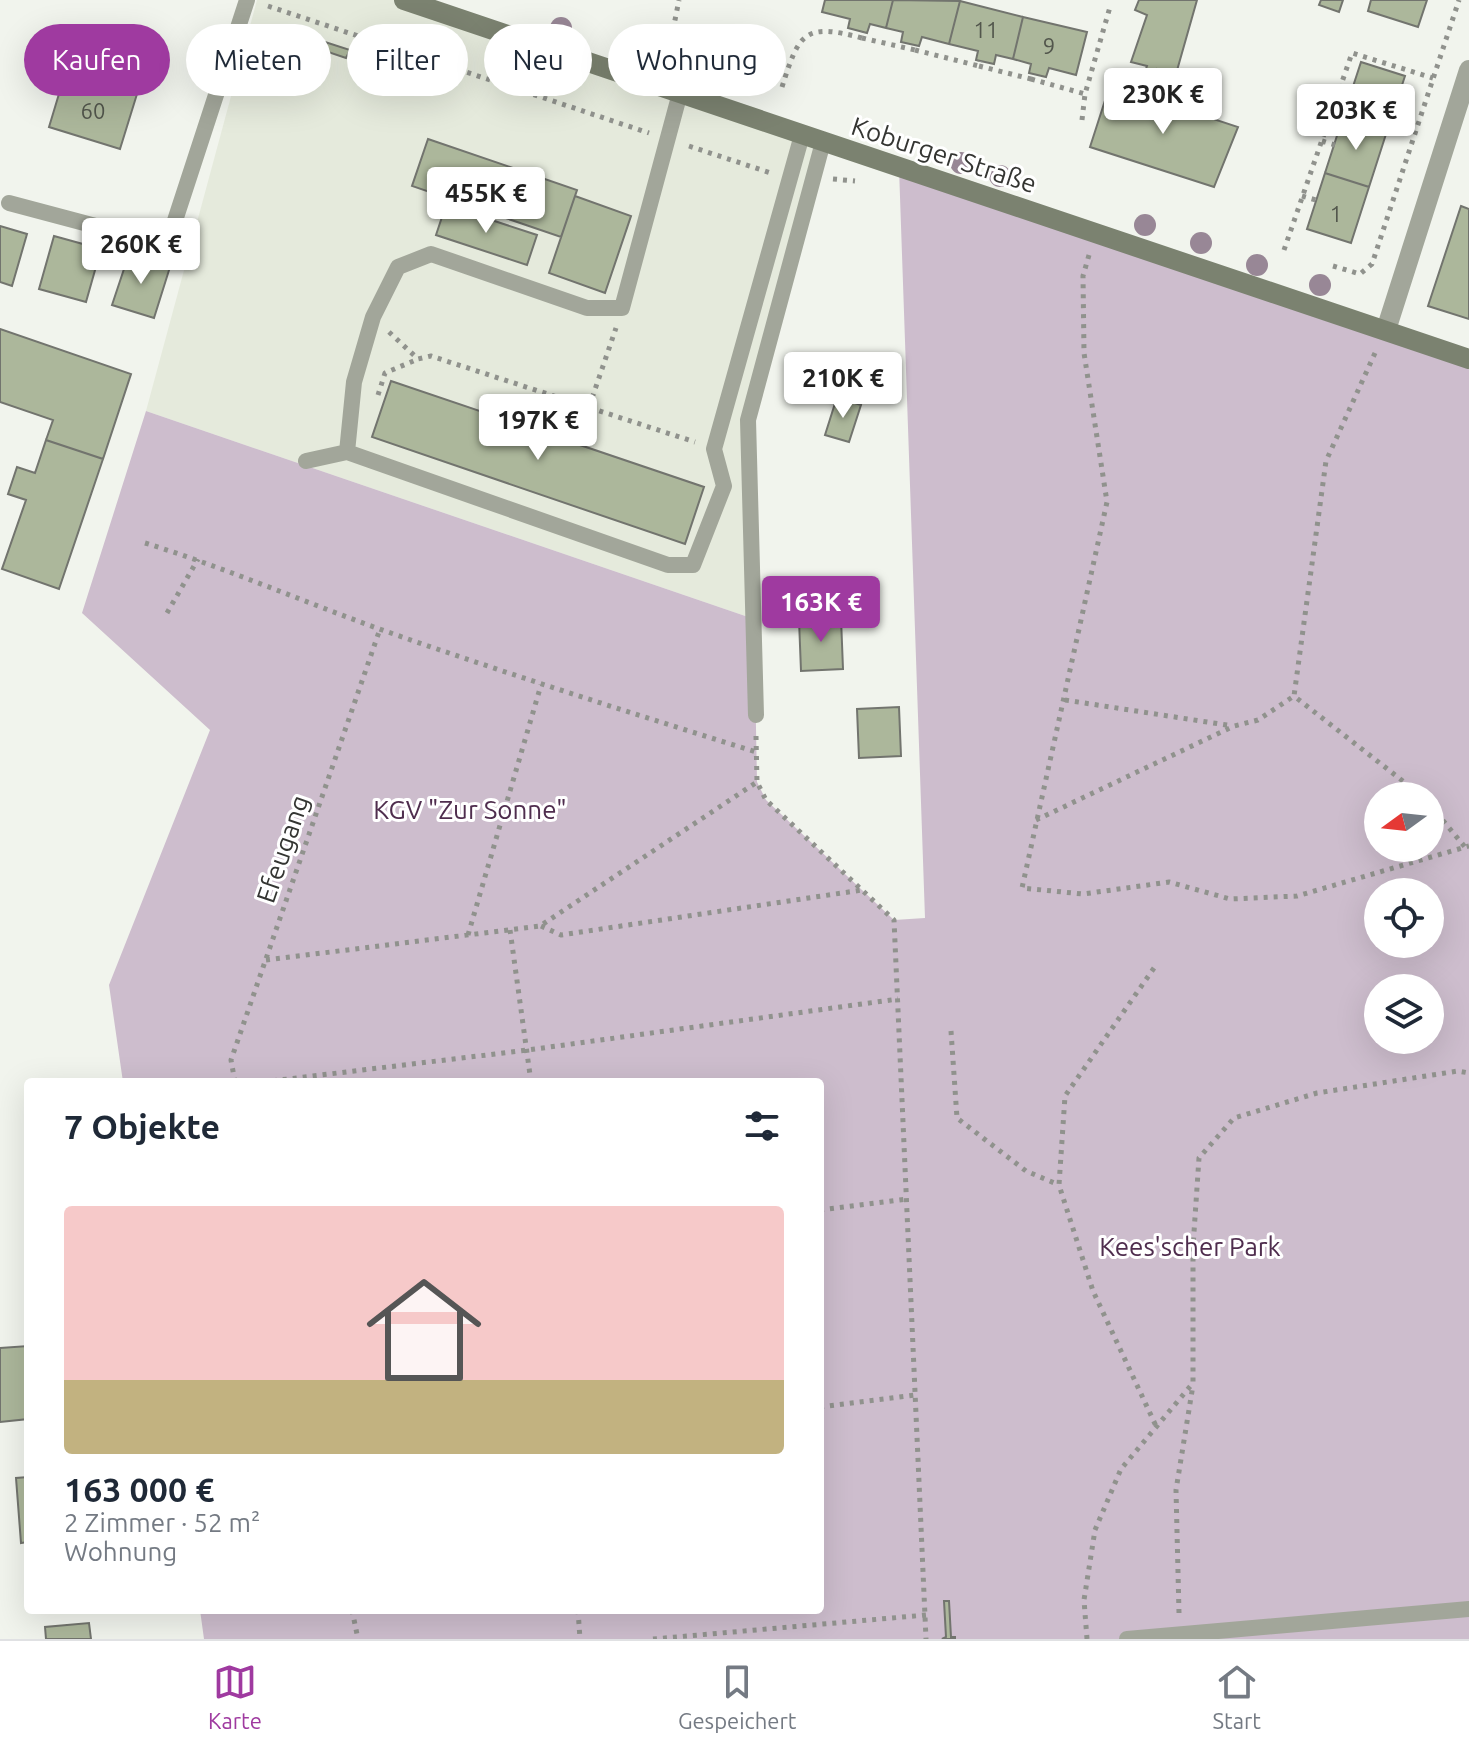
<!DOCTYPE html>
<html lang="de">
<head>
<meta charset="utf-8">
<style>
	:root { --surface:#fff; --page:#f2f2f3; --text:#1f2937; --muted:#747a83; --line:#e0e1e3; --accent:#9f3aa0 }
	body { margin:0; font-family:Ubuntu,sans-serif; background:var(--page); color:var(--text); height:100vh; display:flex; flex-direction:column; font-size:30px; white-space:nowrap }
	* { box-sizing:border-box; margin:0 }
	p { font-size:26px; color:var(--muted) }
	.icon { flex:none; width:44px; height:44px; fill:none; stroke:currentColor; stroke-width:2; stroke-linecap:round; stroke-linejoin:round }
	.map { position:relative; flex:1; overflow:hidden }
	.panel { position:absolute; left:24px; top:1078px; width:800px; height:536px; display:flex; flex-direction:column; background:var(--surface); border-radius:8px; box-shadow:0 8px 32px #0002 }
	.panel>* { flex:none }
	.banner { position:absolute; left:24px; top:24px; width:800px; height:72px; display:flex; gap:16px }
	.needle { width:52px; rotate:255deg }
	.fabs { position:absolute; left:1364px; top:782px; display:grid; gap:16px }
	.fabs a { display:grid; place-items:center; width:80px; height:80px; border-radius:50%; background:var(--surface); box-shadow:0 8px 32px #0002; font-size:40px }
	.price { position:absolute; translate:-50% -68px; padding:0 18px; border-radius:8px; background:#fff; color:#222; font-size:26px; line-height:52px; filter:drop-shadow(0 2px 4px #0008) }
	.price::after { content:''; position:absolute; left:50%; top:48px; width:24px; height:18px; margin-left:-12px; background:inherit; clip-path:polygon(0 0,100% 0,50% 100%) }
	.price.selected { background:var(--accent); color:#fff }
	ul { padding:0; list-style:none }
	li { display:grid; align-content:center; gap:16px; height:424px; padding:0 40px }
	li span { display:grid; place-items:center; height:248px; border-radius:8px; color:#555 }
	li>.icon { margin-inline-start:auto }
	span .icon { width:144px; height:144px; fill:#fffc; stroke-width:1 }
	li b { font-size:34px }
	h2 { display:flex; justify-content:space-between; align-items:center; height:96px; padding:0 40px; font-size:34px }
	.chip { padding:0 28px; border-radius:36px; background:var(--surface); box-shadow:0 8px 32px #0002; font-size:28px; line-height:72px }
	.chip.selected { background:var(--accent); color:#fff }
	.dock { display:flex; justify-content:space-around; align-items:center; height:112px; border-top:2px solid var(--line); background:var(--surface); font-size:22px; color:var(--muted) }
	.dock a { display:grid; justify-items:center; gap:4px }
	.dock .selected { color:var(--accent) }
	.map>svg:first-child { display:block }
</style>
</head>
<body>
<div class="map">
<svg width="1469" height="1639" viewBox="0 0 1469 1639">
	<rect width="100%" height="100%" fill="#f1f4ed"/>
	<path fill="#e5eadc" d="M257,0H404L823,142L748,420L754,619L146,411Z"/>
	<path fill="#cdbdcd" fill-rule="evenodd" d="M899,168L1469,359V1639H204L200,1610H820V1082H123L109,985L210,730L82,613L146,411L754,619L757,782L766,800L894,920L925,918ZM1378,796H1430V848H1378ZM1378,892H1430V944H1378ZM1378,988H1430V1040H1378Z"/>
	<path fill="#acb79b" stroke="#72746e" stroke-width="2" d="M825,0H893L886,28L870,24L867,33L848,28L850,19L822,12Z
		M893,0L960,1L949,44L922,37L919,46L901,42L903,32L886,28Z
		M1139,0H1197L1176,74L1157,69L1148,97L1137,94L1147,66L1131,62L1147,15L1135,10Z
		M1321,0H1343L1339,12L1319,5Z
		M1371,0H1427L1418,27L1368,11Z
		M960,1L1023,17L1013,59L996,55L994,64L976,60L978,51L949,44Z
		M1023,17L1087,32L1076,75L1049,68L1046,77L1029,73L1031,64L1013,59Z
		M325,42L350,50L346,58L322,50Z
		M1361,62L1405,76L1387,131L1343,117Z
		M68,64L103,75L100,83L137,94L120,149L49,127Z
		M1110,85L1238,127L1214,187L1090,147Z
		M1343,117L1387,131L1369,187L1325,173Z
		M428,139L577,190L561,237L412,186Z
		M1325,173L1369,187L1351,243L1307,229Z
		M575,196L631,216L605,293L549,273Z
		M446,205L537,235L527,265L436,235Z
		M1461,206L1469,209V319L1428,306Z
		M0,226L27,234L12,286L0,282Z
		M54,236L101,249L86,302L39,289Z
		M129,254L170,267L154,318L112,305Z
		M0,329L131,374L103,459L46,440L53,420L0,402Z
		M391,381L704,487L685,544L372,437Z
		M837,397L861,405L849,442L825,435Z
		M46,440L103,459L59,589L2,569L26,500L8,494L17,467L35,473Z
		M841,618L843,669L801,671L799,620Z
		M899,707L901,756L859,758L857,709Z
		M28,1346V1419L0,1422V1348Z
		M28,1477V1542L21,1543L16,1478Z
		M944,1601H949L951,1637H955V1639H942L946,1637Z
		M89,1623L91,1639H46L45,1627Z"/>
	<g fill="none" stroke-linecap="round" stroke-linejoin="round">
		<path stroke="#90928d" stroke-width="5" stroke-dasharray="4 6" stroke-linecap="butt" d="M268,6L649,133
			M862,38L915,50V45
			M669,50L679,0
			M915,50L979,66L980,61
			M979,66L1031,79L1032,74
			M1031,79L1085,94
			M1340,86L1352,90
			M782,87C799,34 803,22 862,38L863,32
			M1082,120L1085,94L1110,7
			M1322,141L1335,145
			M689,146L771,173
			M833,179L855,181
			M1302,196L1316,200
			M1284,250L1352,53L1433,78
			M1089,255L1083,276L1084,353L1107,502L1022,888L1083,894L1169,882L1230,899L1297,896L1469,846
			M1333,266L1360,274L1372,264L1459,0
			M389,332L418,359L431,356L695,442
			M1375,353L1326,461L1294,696L1422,796
			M378,395L385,373L418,359
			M589,407L616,328
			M145,543C226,568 304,602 385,631C508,674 631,713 756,752
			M167,613L198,559
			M1065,700L1233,726
			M756,736L757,782L766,800L894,920L926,1639
			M1430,805L1465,847
			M1036,820L1234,726L1258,720L1294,696
			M541,926L561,935L862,890
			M510,930L531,1082
			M468,935L541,685
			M266,960L540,926L757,782
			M1154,968L1065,1096L1059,1185L1093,1291L1156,1426
			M951,1031L957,1118L1026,1171L1059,1185
			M235,1082L231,1060L380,629
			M263,1082L528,1050L898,999
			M820,1210L907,1199
			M820,1407L916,1395
			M352,1610L358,1639
			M578,1610L580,1639
			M1179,1613L1176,1490L1193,1385
			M653,1639L926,1615
			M1087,1639L1084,1600L1095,1530L1121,1469L1193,1383V1247L1199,1158L1234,1118L1317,1093L1458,1071L1469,1073"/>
		<path stroke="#a2a69a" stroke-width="16" d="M9,203L167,245L247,0
			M347,452L668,565H693L724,486L714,449L802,135
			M306,461L347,452L354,382L373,317L398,267L431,254L587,308H622L680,93
			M756,715L748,420L823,142
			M1127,1639L1469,1609"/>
		<path stroke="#a2a69a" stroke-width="20" d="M1386,330L1469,70"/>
		<path stroke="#7b8270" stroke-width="20" d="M404,0L1469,359"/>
	</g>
	<g fill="#988796">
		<circle cx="561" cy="28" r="11"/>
		<circle cx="692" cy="80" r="11"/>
		<circle cx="961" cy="163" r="11"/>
		<circle cx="1000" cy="176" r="11"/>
		<circle cx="1145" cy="225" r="11"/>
		<circle cx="1201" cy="243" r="11"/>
		<circle cx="1257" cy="265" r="11"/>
		<circle cx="1320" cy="285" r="11"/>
	</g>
	<g text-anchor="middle" stroke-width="6" stroke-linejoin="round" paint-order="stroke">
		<g font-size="22" fill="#52564c">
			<text x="986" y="38">11</text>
			<text x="1049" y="54">9</text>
			<text x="93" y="119">60</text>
			<text x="1336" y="222">1</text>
		</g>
		<g font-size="26" fill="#343532" stroke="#fff">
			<text transform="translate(944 155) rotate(18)" y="9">Koburger Straße</text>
			<text transform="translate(283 849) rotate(-71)" y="9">Efeugang</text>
		</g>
		<g font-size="26" fill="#4f2d4e" stroke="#fff">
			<text x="470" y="819">KGV "Zur Sonne"</text>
			<text x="1190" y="1256">Kees'scher Park</text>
		</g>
	</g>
</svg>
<div class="fabs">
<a><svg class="needle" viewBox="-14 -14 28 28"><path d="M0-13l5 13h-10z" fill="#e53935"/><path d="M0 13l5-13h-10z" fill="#747a83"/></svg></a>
<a><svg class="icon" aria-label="locate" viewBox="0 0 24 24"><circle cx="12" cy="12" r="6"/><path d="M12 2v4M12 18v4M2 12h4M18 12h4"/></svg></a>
<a><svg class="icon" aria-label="layers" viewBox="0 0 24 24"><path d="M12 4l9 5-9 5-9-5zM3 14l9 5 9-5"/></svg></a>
</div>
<b class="price" style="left:1163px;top:136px">230K €</b>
<b class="price" style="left:1356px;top:152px">203K €</b>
<b class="price" style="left:486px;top:235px">455K €</b>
<b class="price" style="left:141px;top:286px">260K €</b>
<b class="price" style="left:843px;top:420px">210K €</b>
<b class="price" style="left:538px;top:462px">197K €</b>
<b class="price selected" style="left:821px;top:644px">163K €</b>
<div class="banner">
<a class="chip selected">Kaufen</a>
<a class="chip">Mieten</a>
<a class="chip">Filter</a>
<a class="chip">Neu</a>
<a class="chip">Wohnung</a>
</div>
<section class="panel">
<h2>7 Objekte<svg class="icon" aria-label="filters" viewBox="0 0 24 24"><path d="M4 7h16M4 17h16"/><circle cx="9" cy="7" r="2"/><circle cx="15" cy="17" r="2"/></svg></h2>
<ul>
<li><span style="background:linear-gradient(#f6c9c9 70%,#c2b280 0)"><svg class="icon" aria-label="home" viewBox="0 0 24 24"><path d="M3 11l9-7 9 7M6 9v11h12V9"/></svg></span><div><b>163 000 €</b><p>2 Zimmer · 52 m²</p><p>Wohnung</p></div></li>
</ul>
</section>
</div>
<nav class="dock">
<a class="selected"><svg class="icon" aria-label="map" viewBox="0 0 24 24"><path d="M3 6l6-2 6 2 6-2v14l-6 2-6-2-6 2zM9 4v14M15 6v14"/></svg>Karte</a>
<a><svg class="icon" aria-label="saved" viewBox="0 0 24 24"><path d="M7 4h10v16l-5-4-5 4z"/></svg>Gespeichert</a>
<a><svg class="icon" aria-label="home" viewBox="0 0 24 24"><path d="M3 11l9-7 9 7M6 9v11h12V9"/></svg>Start</a>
</nav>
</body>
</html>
